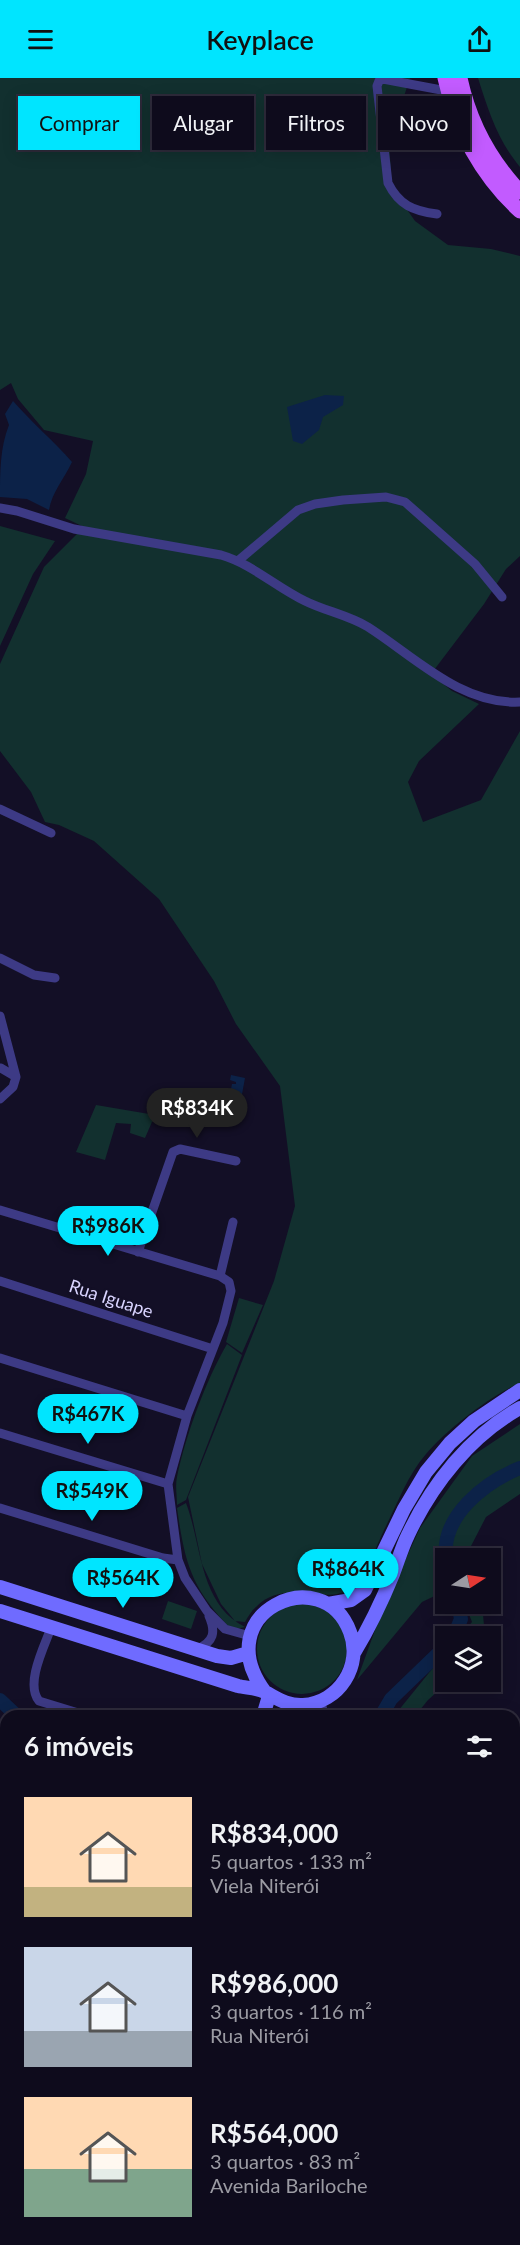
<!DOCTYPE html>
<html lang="pt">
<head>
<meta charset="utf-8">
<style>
	:root { --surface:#0e0b1c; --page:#171425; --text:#f1f3f6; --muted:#9b9ba3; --line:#2e2b3b; --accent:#00e5ff }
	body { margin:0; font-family:Lato,sans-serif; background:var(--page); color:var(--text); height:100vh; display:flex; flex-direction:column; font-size:22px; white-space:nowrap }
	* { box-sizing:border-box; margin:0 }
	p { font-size:20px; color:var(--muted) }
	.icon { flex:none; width:33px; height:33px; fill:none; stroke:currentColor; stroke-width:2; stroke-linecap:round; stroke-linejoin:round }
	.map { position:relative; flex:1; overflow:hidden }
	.details { position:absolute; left:0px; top:1632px; width:520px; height:536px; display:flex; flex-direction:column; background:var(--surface); border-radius:18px 18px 0 0; box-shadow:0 3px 15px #0003,0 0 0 2px var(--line) }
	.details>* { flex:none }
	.top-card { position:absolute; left:18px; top:18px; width:484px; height:54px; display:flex; gap:12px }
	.needle { width:39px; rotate:78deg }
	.buttons { position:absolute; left:435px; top:1470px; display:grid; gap:12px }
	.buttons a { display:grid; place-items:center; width:66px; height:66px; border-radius:0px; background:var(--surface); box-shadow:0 3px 15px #0003,0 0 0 2px var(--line); font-size:30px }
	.price { position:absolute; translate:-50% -51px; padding:0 14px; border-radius:21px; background:var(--accent); color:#111; font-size:20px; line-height:39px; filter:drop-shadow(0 2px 3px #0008) }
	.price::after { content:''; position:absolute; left:50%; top:36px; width:18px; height:14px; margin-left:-9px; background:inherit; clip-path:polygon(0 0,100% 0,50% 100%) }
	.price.current { background:#222; color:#fff }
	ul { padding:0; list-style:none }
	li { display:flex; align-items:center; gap:18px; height:150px; padding:0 24px }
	li span { display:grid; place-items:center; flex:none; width:168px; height:120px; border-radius:0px; color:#555 }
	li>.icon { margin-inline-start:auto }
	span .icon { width:72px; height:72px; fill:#fffc; stroke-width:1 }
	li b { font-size:26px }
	h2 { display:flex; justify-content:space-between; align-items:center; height:72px; padding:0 24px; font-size:26px }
	.chip { padding:0 21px; border-radius:0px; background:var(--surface); box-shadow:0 3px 15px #0003,0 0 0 2px var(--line); font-size:21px; line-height:54px }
	.chip.current { background:var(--accent); color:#111 }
	header { display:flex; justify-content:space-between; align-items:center; height:78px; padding:0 24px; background:var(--accent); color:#111; font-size:27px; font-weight:600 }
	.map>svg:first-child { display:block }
</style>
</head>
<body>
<header><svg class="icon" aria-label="menu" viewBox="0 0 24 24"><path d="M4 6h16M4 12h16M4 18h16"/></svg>Keyplace<svg class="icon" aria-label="share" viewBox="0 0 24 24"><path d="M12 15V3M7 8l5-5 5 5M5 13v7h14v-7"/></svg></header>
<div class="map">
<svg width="520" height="2167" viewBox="0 0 520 2167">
	<rect width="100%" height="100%" fill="#130f26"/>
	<path fill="#12302f" d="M0,0H410L389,64L392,110L415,143L448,167L491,171L520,178V478L506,491L484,526L431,596L452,613L479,626L419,683L408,704L423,744L481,722L520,653V1305C491,1317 446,1352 426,1376C407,1398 397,1427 384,1452C378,1465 364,1500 354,1508C327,1531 286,1498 256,1529C251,1533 248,1539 245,1544L235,1543L221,1526L202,1486L188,1419L274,1203L295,1128L280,1008L236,946L214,903L159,821L94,763L59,747L45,744L31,714L0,673V586L44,489L84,449L65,440L86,396L93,363L44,352L18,321L11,305L0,312Z
		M478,0H520V89C498,63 488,32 478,0Z
		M0,448L55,463L33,496L0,568Z
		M96,1027L155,1037L145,1060L130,1055L131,1046L116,1045L105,1082L76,1074Z
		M239,1220L263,1227L242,1275L226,1264Z
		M227,1266L242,1277L186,1422L177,1427C177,1418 175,1408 177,1399C185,1359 206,1302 227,1266Z
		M520,1346V1416L486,1439L470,1470L473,1480H446L445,1513L422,1524L357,1602L383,1530L420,1450L472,1378Z
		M186,1425C202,1467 199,1526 245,1549L232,1552C191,1510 185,1486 177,1430Z
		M168,1523L197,1533L191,1551L162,1541Z
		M257 1571a45 45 0 1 1 90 0a45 45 0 1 1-90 0Z
		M465,1526H482L485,1558H460L472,1544Z
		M445,1575L446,1604H448L428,1622L415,1638H394Z
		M0,1803L6,1814V1899L0,1918Z"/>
	<path fill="#0c2248" d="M325,317L344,318L343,327L323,339L319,352L302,366L293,363L287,329Z
		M13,323C32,345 54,363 72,384C64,401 52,414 49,432L27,421L0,419C0,395 0,369 9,347L5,336Z
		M231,997L245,1000L240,1027L225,1024L226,1021L234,1022L235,1018L230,1016L232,1006H236V1004L230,1002Z"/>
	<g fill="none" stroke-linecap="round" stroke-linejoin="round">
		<path stroke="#0c2248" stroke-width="14" d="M446,1480C441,1438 485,1404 520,1390
			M454,1558L461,1541L458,1526
			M0,1622L17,1638
			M381,1638L391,1621L446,1568"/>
		<path stroke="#3d3a85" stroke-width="9" d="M437,136C413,133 399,127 388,105L377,8L379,3L383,1L452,14
			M0,430L17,433L74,451L221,477C252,486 276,509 305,523C325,533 348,537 368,549C415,579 461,627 520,624
			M239,482L298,432L315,426L343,422L386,419L405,424L475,486L502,519
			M0,731L51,755
			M0,880L34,897L55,900
			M0,938L16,999L13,1009L0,1021
			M1,990L16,999
			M0,1132L220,1198L229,1204L231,1213L223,1245L187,1338L168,1406L178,1482L185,1500L207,1533L225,1551L250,1558
			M138,1174L173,1074L180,1071L236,1083
			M220,1198L233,1144
			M0,1203L213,1271
			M0,1280L187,1338
			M0,1355L168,1406
			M0,1430L163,1480L178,1482
			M51,1550C44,1569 25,1606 39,1623L88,1638
			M197,1571C214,1564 216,1554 209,1538
			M320,1623L325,1638
			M0,1939L6,1938
			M0,2016L6,2014
			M0,2058L6,2083
			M85,2162V2167
			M157,2162V2166
			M255,2162L256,2167"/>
		<path stroke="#6f6bff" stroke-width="14" d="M0,1509L217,1578L231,1580L248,1575
			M328,1526L351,1522L365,1512L404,1431L426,1394L450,1365L474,1343L520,1312
			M0,1533L238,1608C246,1610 257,1610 265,1614C277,1620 287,1628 303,1627C339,1625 363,1587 350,1554C323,1481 206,1535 265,1614
			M354,1575C369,1550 382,1523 393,1496C398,1483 402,1469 408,1457C432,1406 470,1358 520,1330
			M263,1638L269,1618
			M0,1763L6,1771
			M514,1816L520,1813"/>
		<path stroke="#c25bff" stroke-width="15" d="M445,0C456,51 482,98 520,133
			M460,0C469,43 490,82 520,114"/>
	</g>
	<g text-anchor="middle" stroke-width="4.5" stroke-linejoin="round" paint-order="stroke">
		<g font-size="18" fill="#d9d4ff" stroke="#130f26">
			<text transform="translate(111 1221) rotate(18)" y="6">Rua Iguape</text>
		</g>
	</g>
</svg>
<div class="buttons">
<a><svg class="needle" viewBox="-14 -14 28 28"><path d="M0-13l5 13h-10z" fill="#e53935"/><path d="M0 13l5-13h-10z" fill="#9b9ba3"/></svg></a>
<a><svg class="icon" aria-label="layers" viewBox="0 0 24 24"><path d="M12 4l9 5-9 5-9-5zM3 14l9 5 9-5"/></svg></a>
</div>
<b class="price current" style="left:197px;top:1061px">R$834K</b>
<b class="price" style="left:108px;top:1179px">R$986K</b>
<b class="price" style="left:88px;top:1367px">R$467K</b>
<b class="price" style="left:92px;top:1444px">R$549K</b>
<b class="price" style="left:348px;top:1522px">R$864K</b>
<b class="price" style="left:123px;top:1531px">R$564K</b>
<div class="top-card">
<a class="chip current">Comprar</a>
<a class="chip">Alugar</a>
<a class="chip">Filtros</a>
<a class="chip">Novo</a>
</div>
<section class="details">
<h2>6 imóveis<svg class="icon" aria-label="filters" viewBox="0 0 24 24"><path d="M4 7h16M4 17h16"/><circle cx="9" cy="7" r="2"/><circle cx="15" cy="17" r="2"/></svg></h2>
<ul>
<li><span style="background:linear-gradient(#ffd9b3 75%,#c2b280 0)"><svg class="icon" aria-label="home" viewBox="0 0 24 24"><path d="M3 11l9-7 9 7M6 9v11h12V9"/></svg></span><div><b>R$834,000</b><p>5 quartos · 133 m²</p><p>Viela Niterói</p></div></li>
<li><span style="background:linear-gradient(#c9d6e8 70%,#9aa5b1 0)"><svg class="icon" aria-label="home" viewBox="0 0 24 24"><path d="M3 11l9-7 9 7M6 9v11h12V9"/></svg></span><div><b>R$986,000</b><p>3 quartos · 116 m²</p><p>Rua Niterói</p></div></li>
<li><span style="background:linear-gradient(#ffd9b3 60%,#7fa58c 0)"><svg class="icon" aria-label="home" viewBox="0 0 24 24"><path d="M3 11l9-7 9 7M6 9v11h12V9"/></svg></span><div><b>R$564,000</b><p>3 quartos · 83 m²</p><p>Avenida Bariloche</p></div></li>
</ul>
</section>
</div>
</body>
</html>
